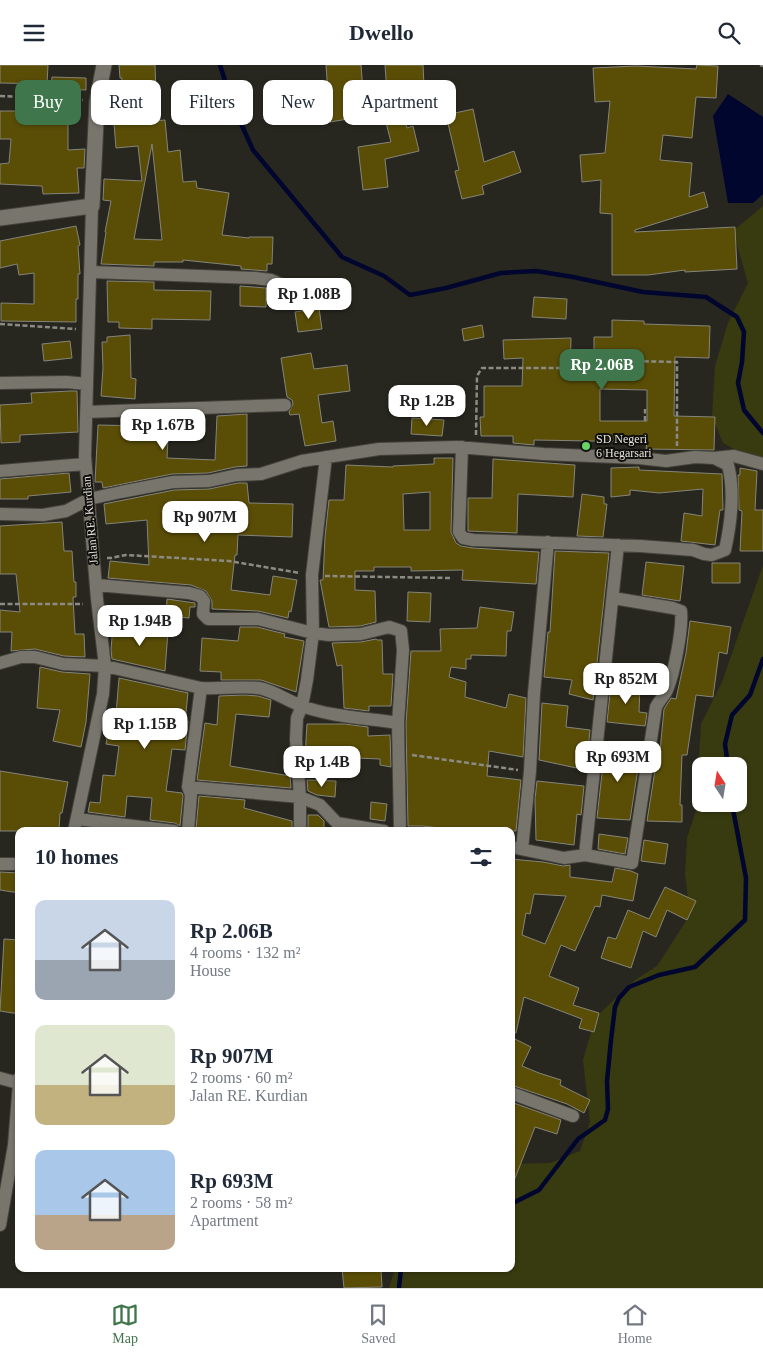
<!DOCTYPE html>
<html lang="en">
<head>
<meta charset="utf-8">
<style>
	:root { --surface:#fff; --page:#f2f2f3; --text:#1f2937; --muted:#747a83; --line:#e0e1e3; --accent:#3f764c }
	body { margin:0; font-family:"Times New Roman",serif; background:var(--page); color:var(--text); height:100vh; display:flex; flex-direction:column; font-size:19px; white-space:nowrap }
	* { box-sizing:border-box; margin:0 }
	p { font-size:16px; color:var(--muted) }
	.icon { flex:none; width:28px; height:28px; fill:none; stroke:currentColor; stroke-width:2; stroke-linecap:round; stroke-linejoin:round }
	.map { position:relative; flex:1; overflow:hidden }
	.side { position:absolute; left:15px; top:762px; width:500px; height:445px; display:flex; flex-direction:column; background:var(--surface); border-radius:10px; box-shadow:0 1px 4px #0004 }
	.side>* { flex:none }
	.banner { position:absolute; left:15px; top:15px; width:500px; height:45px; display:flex; gap:10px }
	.needle { width:32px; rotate:348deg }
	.fabs { position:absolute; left:692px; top:692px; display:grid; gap:10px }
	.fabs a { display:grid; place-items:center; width:55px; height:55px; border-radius:10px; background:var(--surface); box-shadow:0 1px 4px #0004; font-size:25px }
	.price { position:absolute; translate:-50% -42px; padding:0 11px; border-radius:10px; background:#fff; color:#222; font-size:16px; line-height:32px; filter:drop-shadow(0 1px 2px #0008) }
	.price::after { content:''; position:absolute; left:50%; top:30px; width:15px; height:11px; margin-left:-8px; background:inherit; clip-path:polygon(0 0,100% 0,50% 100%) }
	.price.current { background:var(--accent); color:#fff }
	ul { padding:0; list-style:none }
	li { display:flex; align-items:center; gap:15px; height:125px; padding:0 20px }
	li span { display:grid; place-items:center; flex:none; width:140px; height:100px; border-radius:10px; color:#555 }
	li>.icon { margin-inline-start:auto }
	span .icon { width:60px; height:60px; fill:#fffc; stroke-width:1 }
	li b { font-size:21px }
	h2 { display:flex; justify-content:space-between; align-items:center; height:60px; padding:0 20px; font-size:21px }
	.tag { padding:0 18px; border-radius:10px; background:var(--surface); box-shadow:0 1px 4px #0004; font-size:18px; line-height:45px }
	.tag.current { background:var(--accent); color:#fff }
	header { display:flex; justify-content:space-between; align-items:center; height:65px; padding:0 20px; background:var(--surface); font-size:22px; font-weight:600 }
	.tab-bar { display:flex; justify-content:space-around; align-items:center; height:70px; border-top:1px solid var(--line); background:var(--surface); font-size:14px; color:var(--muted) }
	.tab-bar a { display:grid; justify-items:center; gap:2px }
	.tab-bar .current { color:var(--accent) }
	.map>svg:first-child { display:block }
</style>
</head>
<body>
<header><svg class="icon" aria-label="menu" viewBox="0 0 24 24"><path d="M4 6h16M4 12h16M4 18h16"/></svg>Dwello<svg class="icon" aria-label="search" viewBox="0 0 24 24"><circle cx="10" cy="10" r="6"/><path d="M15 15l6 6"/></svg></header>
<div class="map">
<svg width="763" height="1223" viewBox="0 0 763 1223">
	<rect width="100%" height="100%" fill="#28271f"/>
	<path fill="#383a10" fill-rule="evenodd" d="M763,141V400L723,378L712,351L715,301L728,258L748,218L733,166Z
		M763,500V1223H389L395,1204H511V1099L550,1098L580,1086L590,1057L583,995L595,953L635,915L657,901L690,850L685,809L687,773L696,746L701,659L722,617ZM701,701H739V739H701Z"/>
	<path fill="#00062e" d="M728,29L763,52V129L753,138H728L713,51Z"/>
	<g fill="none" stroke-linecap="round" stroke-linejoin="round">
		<path stroke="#00062e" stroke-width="4.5" d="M220,0L233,41L253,85L342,192L384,211L410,230L446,223L501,208L536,206L573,212L643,227L706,232L737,252L744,267L742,297L738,318L744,345L763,368
			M728,701L725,679L732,650L750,630L763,594
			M511,1139L539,1125L578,1074L605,1055L608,1044L607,1016L611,975L615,942L619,933L629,922L659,910L695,902L745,855L746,813L732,739
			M399,1223L401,1204"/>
	</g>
	<path fill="#5a4e07" stroke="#85847a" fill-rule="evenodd" d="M0,0H48L47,19L0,18Z
		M119,0H155L156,28L154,56L165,55L168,87L180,85L183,117L196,116L197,123L229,128L222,170L249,173V172H273L272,199H267V206L241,204V201L183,195V197H154V201L101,199L106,167H105L111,136L103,135L104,114L142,116L138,81L116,83L114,59H119L120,46H126V26H121L122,13H120ZM152,79L162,175L134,174L145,116Z
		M326,0H361L363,26L350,27L354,53L330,57L328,43H329Z
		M385,0H423L424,20L397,21L407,63L413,61L419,86L385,94L388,122L363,125L358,82L391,77L384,50L380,51L375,32L387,29Z
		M697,0L718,1L716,33L696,32L692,73L663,70L660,95L692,98L689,132L704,127L708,142L635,165V167L735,162L737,204L685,207V205L648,210H612V149L600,148L601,115L582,117L580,90L605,88L610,36L595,37L593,3L636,1L696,4Z
		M52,12L86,13V25L51,24Z
		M473,44L484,97L514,86L521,107L482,121L484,129L462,134L455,106L459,105L446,50Z
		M0,46H68V85L85,84L84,103H77L79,128L43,129L42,121L0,119V99L9,98L11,74H0Z
		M76,161L80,180L78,181L80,209H78V234H76V257L1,256V238L34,239V208L19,210L17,199L0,203V176Z
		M107,216L154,217V225L211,226L210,255L152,254V264L119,263V257H108Z
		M240,221L266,223V242L240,241Z
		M534,232L567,234L566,254L532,252Z
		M319,243L322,264L298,267L295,247Z
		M612,255L644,256V259L710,261L709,293L675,292L674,351L715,352L714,385L646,384L647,377L534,375V380L513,378V371H481L480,352H484V321H522L523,293L504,294L503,275L571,273L570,312L594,313V272H612ZM600,324L647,325V356H600Z
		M482,260L484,272L464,276L462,264Z
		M130,270L131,313L136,314L135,334L101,331L103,303L102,277H107V272Z
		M70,276L72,293L44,296L42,279Z
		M311,288L314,304L347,300L350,326L318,330L322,358L333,356L336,376L305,381L299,349L290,350L289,347L293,339L292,335L287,332L281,293Z
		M70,326H77L78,367L20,370V377L1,378L0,340L32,338L31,328Z
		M247,349V401L235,402L208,408L172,409L103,423L102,417H95L98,360L145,361V353L169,352L167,393L215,395L217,351Z
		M412,353L444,355L442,371L411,369Z
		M434,393H453L451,467L456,478L461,481L473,483L539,487L536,519L462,515L463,505L411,506V502H374V506H355V525L375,526L376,557L360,561L329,562L320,515H323L325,472L329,435H344L346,400L393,402V401L434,399ZM430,427V465H404L403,429Z
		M493,394L575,400L573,432L518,429L517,468L468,466V433H492Z
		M639,402V405L722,409L723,445H720L715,480L681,476L684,448L702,451L703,424L659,428L630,425V430L611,432V403Z
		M740,403L757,406L755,445H763V486H740L742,446L739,445L738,410H740Z
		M69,408L71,427L28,431V434H0V414Z
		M238,418H247L249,438L293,439L292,472L238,470L237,490H235L231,525L270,530L273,511L297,515L291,547L289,546L288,553L258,546L212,544V536L206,526L191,520L108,513L110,496L149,500L147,455L106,459L104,439L174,425L209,424Z
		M582,429L604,432V439H607L603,472L577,471Z
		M62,457L64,486H72L74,517H76V532H73L75,569H84L85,592L64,591L35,584L11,586L12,567H0V545L20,547L16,509H0V461Z
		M555,486L609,488L593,635L569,629L572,615L544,612L548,567H550Z
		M646,497L684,501L680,536L642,530Z
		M712,498H740V518H712Z
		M408,527L431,528L430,557L407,556Z
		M167,534L195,538V542H190L189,553L166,551Z
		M480,542L514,547L511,566H507L506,591L471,590V594H466V604L451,602L449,612L466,617L465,632L506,643L509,629L526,633L523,692L489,686L487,711L521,715L516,766H463L423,761H408L406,659L411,586H441L440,564L477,563Z
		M690,556L731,562L727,589L719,587L713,632L696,630L687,690H682L680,740H682V757L647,756L658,686H660L664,644L671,633L676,634L686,588Z
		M113,562L168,566L165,606L112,594L111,584Z
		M240,562H257L285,569L284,572L304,576L296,627L261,615H221V607L200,606L202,573L238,576Z
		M376,574L377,575H382L383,609H393L391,641H369V646L344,643L342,600L337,601L332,578L361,577Z
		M40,602L62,607L90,609L86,657L81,682L53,676L60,645L37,643Z
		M119,613L188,628L185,656H188L185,685L172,684L166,726L182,728L183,731L180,761L175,758L150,755L152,733L127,731L125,752L88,747L90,737L100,738L103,710L115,711L119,681L106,679L111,648L116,649Z
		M611,619L640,620L639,647L647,648L645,661L607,657Z
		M244,630L258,631L271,635L269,652L236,649L230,701L290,711L291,723L197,715L205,658L217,660L219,631Z
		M542,638L568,641L566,662L590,665L586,705L539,695Z
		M307,659H345L368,662V671L390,670L391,702L380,700V694L332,692V694L305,691Z
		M605,681L641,684L630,755L597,753Z
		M0,706L68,717L62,748H60L59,766H0Z
		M307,715L336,716L335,732L317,730L308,726Z
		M537,716L584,721L581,750L577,749L574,780L536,775L535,734Z
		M199,731L245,735L244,743L292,756V766H212L196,764Z
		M371,737L387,739L385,756L370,754Z
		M308,750H318L324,756V766H308Z
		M599,769L628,773L625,789L598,784Z
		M644,775L668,779L665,799L641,796Z
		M511,794L543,797L563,801L570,800V812L612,817L615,803L631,806L638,809L633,836L602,830L600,842L595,841L575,886L561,880L549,911L579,923L573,940L599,948L594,967L579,963L582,954L524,932L516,968H511ZM534,829L566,831L545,879L522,870L526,848L530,849Z
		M0,807L19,808V828L0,825Z
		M665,822L696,836L687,855L667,845L656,872L643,866L631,903L601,893L608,872L616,874L628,845L649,854Z
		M4,874L19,875V949L0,946Z
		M511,972L531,982L522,1001L539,1008L561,1015L560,1020L590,1035L584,1048L567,1039L511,1020Z
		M511,1037L561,1055L557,1069L535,1062L512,1121Z
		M342,1204H381L382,1222L344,1223Z"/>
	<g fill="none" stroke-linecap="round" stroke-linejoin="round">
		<defs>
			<path id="minor" d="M91,207L255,213L271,215L299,227
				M0,318L66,317L87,319
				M86,347L285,340
				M714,393L734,391L763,399
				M0,406L85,399
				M0,449L43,450L66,446L89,434L121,427L173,417L209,416L237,410L261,409L302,396L379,384L457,382L544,389L639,393L666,396L695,392L714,393L728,400C735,427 731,458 725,485L712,490L704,489L693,485L640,481L473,475L463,473L459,467L462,382
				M96,520L189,528L200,531L204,536L203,549L208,554H258L313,568L329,570L361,569L389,562L401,566L403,585L398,658C367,653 331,652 302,641C287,636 275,626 259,623C239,621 221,624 201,623
				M613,533L673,543L681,546C683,563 674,609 667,625C664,631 659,636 656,642L632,798L585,790L618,480
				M0,598L21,592H35L63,599L105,601L201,623L188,722L300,732L320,740L337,758L384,766
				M398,658L400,766
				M188,722L191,730L188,766
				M77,754L174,766
				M74,766L103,629L105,601L97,534L85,391L92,141
				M300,766V732L296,674L297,653L302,641L307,615L313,568L312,510L326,392
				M511,782L564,793L585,790
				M522,784L530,706L534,628L548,477
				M0,799H19
				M0,1013L18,1018L19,1013
				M511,1028L573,1051
				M0,1160L14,1080L19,1018"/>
			<path id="tertiary" d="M0,153L92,141L97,36L104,0"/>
		</defs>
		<use href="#minor" stroke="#44423b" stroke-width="14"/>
		<use href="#tertiary" stroke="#44423b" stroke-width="17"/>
		<path stroke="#8b8a83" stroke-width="2.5" stroke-dasharray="5 2.5" stroke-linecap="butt" d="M760,0L763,1
			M0,31L83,35
			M0,259L76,264
			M645,356V344
			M476,370L477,311L482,303H572L585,295L677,297V381
			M107,493H111L126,490L229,496L300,508
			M325,511L452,513
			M0,539H83
			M412,690L518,705"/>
		<use href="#minor" stroke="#77756c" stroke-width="12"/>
		<use href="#tertiary" stroke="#77756c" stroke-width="15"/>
	</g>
	<circle fill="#67d465" stroke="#100f0c" stroke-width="2" cx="586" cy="381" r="5"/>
	<g text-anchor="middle" stroke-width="4" stroke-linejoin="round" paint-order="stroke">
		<g font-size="12" fill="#e4e3dd" stroke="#100f0c" text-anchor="start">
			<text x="596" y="378">SD Negeri<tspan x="596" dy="14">6 Hegarsari</tspan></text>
		</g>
		<g font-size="12" fill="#e4e3dd" stroke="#100f0c">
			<text transform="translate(90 455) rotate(-95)" y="4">Jalan RE. Kurdian</text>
		</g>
	</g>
</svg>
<div class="fabs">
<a><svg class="needle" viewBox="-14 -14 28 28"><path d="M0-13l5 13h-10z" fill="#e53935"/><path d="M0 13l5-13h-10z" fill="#747a83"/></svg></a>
</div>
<b class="price" style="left:309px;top:255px">Rp 1.08B</b>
<b class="price current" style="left:602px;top:326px">Rp 2.06B</b>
<b class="price" style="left:427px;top:362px">Rp 1.2B</b>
<b class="price" style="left:163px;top:386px">Rp 1.67B</b>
<b class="price" style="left:205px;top:478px">Rp 907M</b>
<b class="price" style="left:140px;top:582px">Rp 1.94B</b>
<b class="price" style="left:626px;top:640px">Rp 852M</b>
<b class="price" style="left:145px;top:685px">Rp 1.15B</b>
<b class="price" style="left:618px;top:718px">Rp 693M</b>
<b class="price" style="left:322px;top:723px">Rp 1.4B</b>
<div class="banner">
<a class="tag current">Buy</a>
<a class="tag">Rent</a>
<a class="tag">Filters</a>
<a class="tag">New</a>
<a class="tag">Apartment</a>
</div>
<section class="side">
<h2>10 homes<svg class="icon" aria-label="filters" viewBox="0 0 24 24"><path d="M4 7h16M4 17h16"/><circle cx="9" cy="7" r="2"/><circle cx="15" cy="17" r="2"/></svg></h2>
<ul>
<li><span style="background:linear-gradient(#c9d6e8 60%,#9aa5b1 0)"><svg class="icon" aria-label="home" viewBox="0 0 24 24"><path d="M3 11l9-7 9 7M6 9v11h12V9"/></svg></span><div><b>Rp 2.06B</b><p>4 rooms · 132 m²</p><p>House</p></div></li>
<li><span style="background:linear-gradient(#dfe7d0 60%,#c2b280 0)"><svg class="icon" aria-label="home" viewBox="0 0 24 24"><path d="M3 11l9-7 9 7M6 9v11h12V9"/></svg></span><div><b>Rp 907M</b><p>2 rooms · 60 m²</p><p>Jalan RE. Kurdian</p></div></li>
<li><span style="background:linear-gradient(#a9c7e8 65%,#b9a48a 0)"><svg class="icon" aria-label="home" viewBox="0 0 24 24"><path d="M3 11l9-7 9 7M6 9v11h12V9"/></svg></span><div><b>Rp 693M</b><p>2 rooms · 58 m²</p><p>Apartment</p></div></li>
</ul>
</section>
</div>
<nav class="tab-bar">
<a class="current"><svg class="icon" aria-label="map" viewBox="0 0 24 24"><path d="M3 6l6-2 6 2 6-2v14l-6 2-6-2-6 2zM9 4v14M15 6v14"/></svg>Map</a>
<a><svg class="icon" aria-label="saved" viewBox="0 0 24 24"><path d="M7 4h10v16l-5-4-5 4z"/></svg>Saved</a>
<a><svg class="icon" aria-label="home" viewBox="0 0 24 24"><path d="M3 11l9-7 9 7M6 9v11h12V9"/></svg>Home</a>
</nav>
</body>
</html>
